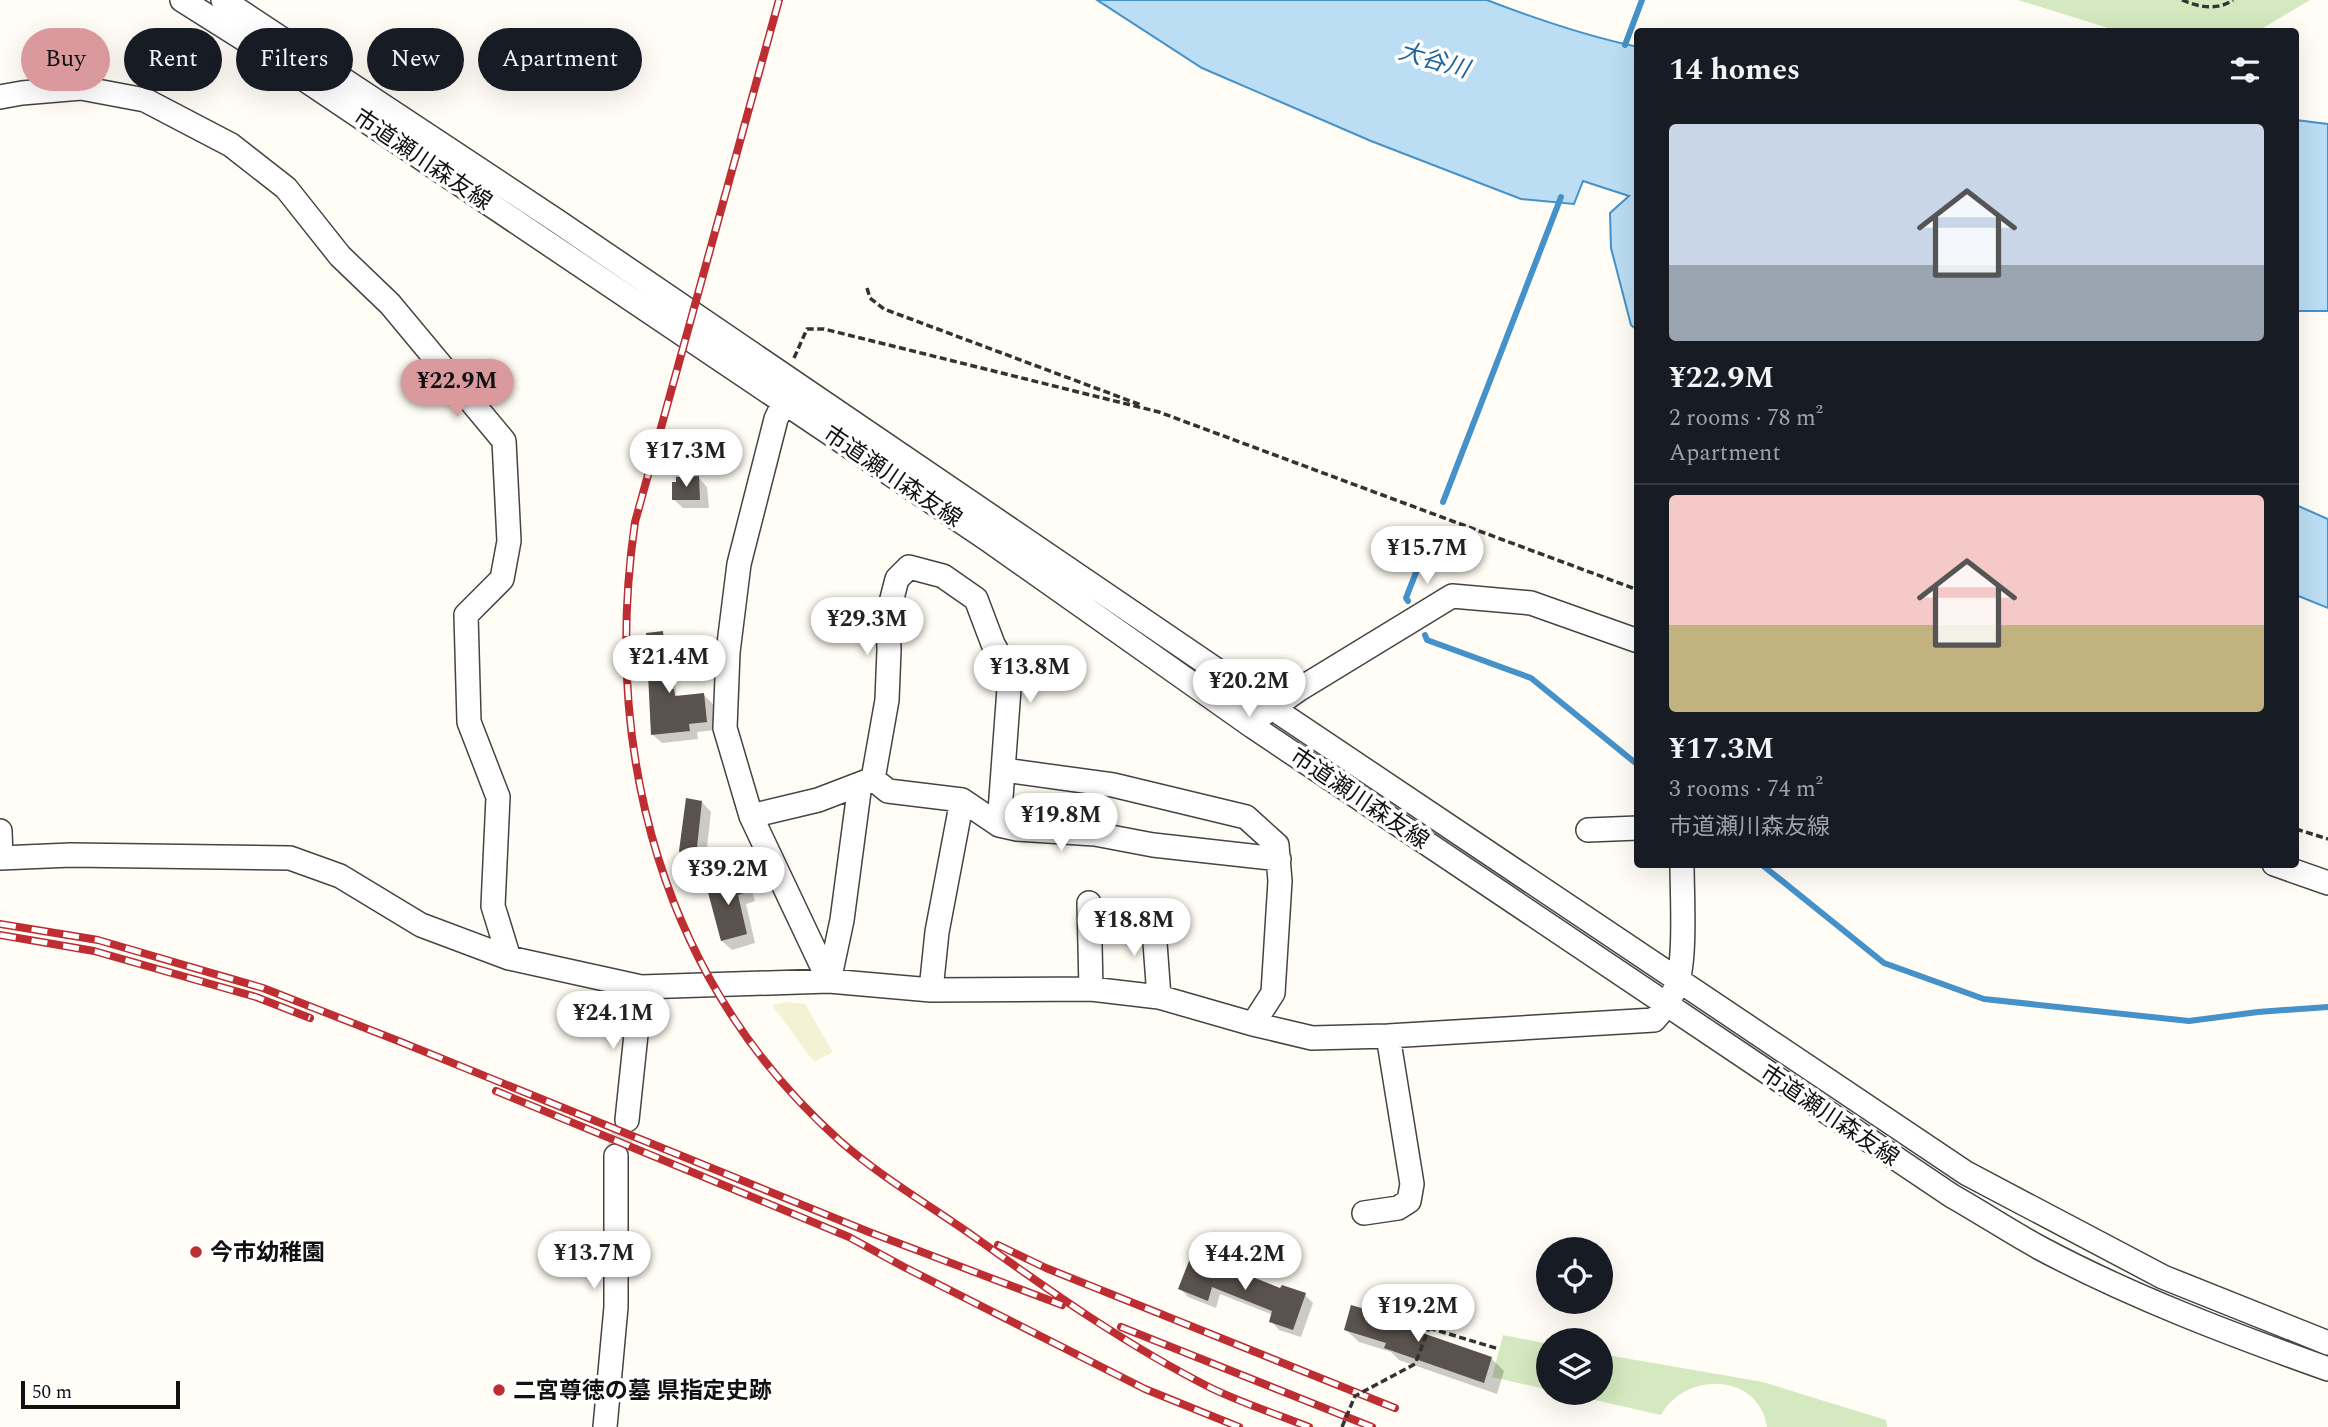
<!DOCTYPE html>
<html lang="en">
<head>
<meta charset="utf-8">
<style>
	:root { --surface:#171b24; --page:#242831; --text:#f1f3f6; --muted:#9ea1a6; --line:#363941; --accent:#da9a9d }
	body { margin:0; font-family:Spectral,"Noto Sans JP",serif; background:var(--page); color:var(--text); height:100vh; display:flex; flex-direction:column; font-size:26px; white-space:nowrap }
	* { box-sizing:border-box; margin:0 }
	p { font-size:23px; color:var(--muted) }
	.icon { flex:none; width:38px; height:38px; fill:none; stroke:currentColor; stroke-width:2; stroke-linecap:round; stroke-linejoin:round }
	.map { position:relative; flex:1; overflow:hidden }
	.side { position:absolute; left:1634px; top:28px; width:665px; height:840px; display:flex; flex-direction:column; background:var(--surface); border-radius:7px; box-shadow:0 7px 28px #0002 }
	.side>* { flex:none }
	.banner { position:absolute; left:21px; top:28px; width:665px; height:63px; display:flex; gap:14px }
	.controls { position:absolute; left:1536px; top:1237px; display:grid; gap:14px }
	.controls a { display:grid; place-items:center; width:77px; height:77px; border-radius:50%; background:var(--surface); box-shadow:0 7px 28px #0002; font-size:35px }
	.scale { position:absolute; left:21px; bottom:18px; width:159px; box-sizing:border-box; padding-left:7px; border:4px solid #111; border-top:0; font-size:19px; line-height:24px; white-space:nowrap; color:#111; -webkit-text-stroke:5px #fff; paint-order:stroke }
	.price { position:absolute; translate:-50% -60px; padding:0 16px; border-radius:24px; background:#fff; color:#222; font-size:23px; line-height:46px; filter:drop-shadow(0 2px 4px #0008) }
	.price::after { content:''; position:absolute; left:50%; top:42px; width:21px; height:16px; margin-left:-10px; background:inherit; clip-path:polygon(0 0,100% 0,50% 100%) }
	.price.on { background:var(--accent); color:#111 }
	ul { padding:0; list-style:none }
	li { display:grid; align-content:center; gap:14px; height:371px; padding:0 35px }
	li+li { border-top:2px solid var(--line) }
	li span { display:grid; place-items:center; height:217px; border-radius:7px; color:#555 }
	li>.icon { margin-inline-start:auto }
	span .icon { width:126px; height:126px; fill:#fffc; stroke-width:1 }
	li b { font-size:30px }
	h2 { display:flex; justify-content:space-between; align-items:center; height:84px; padding:0 35px; font-size:30px }
	.pill { padding:0 24px; border-radius:32px; background:var(--surface); box-shadow:0 7px 28px #0002; font-size:24px; line-height:63px }
	.pill.on { background:var(--accent); color:#111 }
	.map>svg:first-child { display:block }
</style>
</head>
<body>
<div class="map">
<svg width="2328" height="1427" viewBox="0 0 2328 1427">
	<rect width="100%" height="100%" fill="#fffdf5"/>
	<path fill="#f4f2d5" d="M787,1002L805,1004L833,1052L814,1062L772,1005Z"/>
	<path fill="#d4e9bf" d="M2018,0H2310L2258,31L2121,32Z
		M1503,1335L1549,1344V1390L1492,1377Z
		M1601,1354L1763,1382L1886,1420L1887,1427H1767C1759,1372 1685,1371 1661,1415L1564,1393H1601Z"/>
	<path fill="#bbdef4" stroke="#4591c9" stroke-width="2" d="M1097,0H1487C1536,19 1586,36 1638,47V331L1631,325L1611,248L1610,213L1629,196L1583,181L1574,204L1521,199L1371,141L1202,68Z
		M2296,120L2328,124V311H2296Z
		M2296,505L2328,519V608L2296,595Z"/>
	<path fill="#0003" d="M698,477L707,487L709,508H683L673,499Z
		M662,632L671,641L676,695L679,697L704,695L713,704L715,730L697,732L698,739L662,743L653,735Z
		M702,802L711,812L703,881L681,850Z
		M742,879L751,888L755,901L746,904L755,943L732,950L722,941Z
		M1190,1263L1282,1290L1305,1295L1313,1303L1301,1337L1279,1330L1271,1321L1273,1315L1220,1294L1216,1308L1188,1297L1180,1288Z
		M1412,1325L1422,1335L1491,1358L1504,1371L1497,1394L1399,1360L1391,1352L1359,1342L1346,1330Z"/>
	<g fill="none" stroke-linecap="round" stroke-linejoin="round">
		<path stroke="#4591c9" stroke-width="6" d="M1625,45L1642,0
			M1443,502L1561,197
			M1408,601L1406,598L1433,529
			M1425,635L1427,640L1531,678L1638,765
			M1761,864L1884,963L1984,999L2189,1021L2258,1012L2328,1007"/>
	</g>
	<path fill="#59524d" d="M699,476L700,500H672V482H676V477Z
		M663,631L664,654H667L668,690L674,689L675,696L704,693L707,722L689,724L690,731L651,735L646,633Z
		M686,798L702,801L694,875L679,851Z
		M743,877L747,892L738,895L747,934L721,941L706,885Z
		M1189,1261L1244,1277L1245,1274L1280,1288L1282,1285L1306,1293L1293,1330L1269,1322L1272,1311L1212,1287L1208,1301L1178,1289Z
		M1351,1305L1413,1323L1411,1329L1492,1357L1484,1383L1384,1348L1386,1343L1344,1330Z"/>
	<g fill="none" stroke-linecap="round" stroke-linejoin="round">
		<path stroke="#dbdad3" stroke-width="23" stroke-dasharray="23 11" stroke-linecap="butt" d="M616,1156L627,1120"/>
		<defs>
			<path id="minor" d="M182,0L255,46L987,539L1252,726L1952,1196C1982,1213 2011,1232 2040,1248C2132,1297 2230,1334 2328,1369
				M223,0L557,221L1271,707L1966,1173L2163,1277L2328,1343
				M0,97L22,93L81,88L145,100L231,145L286,188L340,256L390,304L504,441L509,541L502,579L466,615L469,722L498,797L493,906L509,958
				M784,402L776,419L739,564L728,652L725,728L751,816L829,981
				M1262,715L1298,690L1452,596L1531,603L1638,641
				M1004,770L1113,785L1246,817L1277,845L1280,881L1273,993L1253,1024
				M873,779L888,791L962,800L999,825L1017,829L1095,834L1153,845L1279,859
				M751,816L818,800L873,779L887,700L889,650L888,614L897,579L909,567L943,576L976,599L993,644L1010,675L999,825
				M1588,830L1638,828
				M0,831L1,858
				M0,858L71,855L290,858L340,876L421,925L509,958L641,987L829,981L931,990L1091,989L1159,997L1253,1024L1312,1038L1388,1036L1654,1020C1664,1009 1672,998 1677,984C1686,957 1682,895 1682,864
				M2274,864L2328,883
				M1089,903L1091,989
				M1153,916L1159,997
				M829,981L842,920L860,784
				M931,990L937,932L962,800
				M627,1120L641,987
				M1364,1213L1398,1208L1409,1201L1412,1184L1388,1036
				M605,1427L616,1307V1156"/>
		</defs>
		<use href="#minor" stroke="#444" stroke-width="26"/>
		<path stroke="#333" stroke-width="3.5" stroke-dasharray="7 3.5" stroke-linecap="butt" d="M2182,0C2199,7 2217,11 2233,0
			M867,288L870,298L884,309L1141,405
			M794,358L807,329H824L1159,412L1638,590
			M2296,829L2328,839
			M1429,1328L1499,1349"/>
		<use href="#minor" stroke="#fff" stroke-width="23"/>
		<defs>
			<path id="rail" d="M779,0L635,522C602,753 662,982 840,1141C882,1178 931,1206 976,1238C1051,1292 1128,1346 1211,1388C1242,1403 1276,1414 1309,1427
				M0,924L98,940L263,988L401,1042L869,1232L1062,1305
				M0,935L94,951L256,997L310,1018
				M496,1091L849,1237L904,1267L1145,1389L1239,1427
				M998,1245L1046,1268L1395,1408
				M1121,1327L1372,1427"/>
		</defs>
		<use href="#rail" stroke="#bd2d31" stroke-width="8"/>
		<use href="#rail" stroke="#fff" stroke-width="5" stroke-dasharray="16" stroke-linecap="butt"/>
		<path stroke="#333" stroke-width="3.5" stroke-dasharray="7 3.5" stroke-linecap="butt" d="M1342,1427L1355,1396L1415,1364L1429,1328"/>
	</g>
	<g fill="#bd2d31" stroke="#fff" stroke-width="2.5">
		<circle cx="196" cy="1252" r="7"/>
		<circle cx="499" cy="1390" r="7"/>
	</g>
	<g text-anchor="middle" stroke-width="7" stroke-linejoin="round" paint-order="stroke">
		<g font-size="23" fill="#111" stroke="#fff">
			<text transform="translate(423 159) rotate(34)" y="8">市道瀬川森友線</text>
			<text transform="translate(893 476) rotate(34)" y="8">市道瀬川森友線</text>
			<text transform="translate(1360 798) rotate(34)" y="8">市道瀬川森友線</text>
			<text transform="translate(1830 1115) rotate(34)" y="8">市道瀬川森友線</text>
		</g>
		<g font-size="23" font-weight="bold" fill="#111" stroke="#fff" text-anchor="start">
			<text x="210" y="1260">今市幼稚園</text>
			<text x="513" y="1398">二宮尊徳の墓 県指定史跡</text>
		</g>
		<g font-size="24" font-style="italic" fill="#1d649f" stroke="#fff">
			<text transform="translate(1434 60) rotate(16)" y="8">大谷川</text>
		</g>
	</g>
</svg>
<div class="controls">
<a><svg class="icon" aria-label="locate" viewBox="0 0 24 24"><circle cx="12" cy="12" r="6"/><path d="M12 2v4M12 18v4M2 12h4M18 12h4"/></svg></a>
<a><svg class="icon" aria-label="layers" viewBox="0 0 24 24"><path d="M12 4l9 5-9 5-9-5zM3 14l9 5 9-5"/></svg></a>
</div>
<div class="scale">50 m</div>
<b class="price on" style="left:457px;top:419px">¥22.9M</b>
<b class="price" style="left:686px;top:489px">¥17.3M</b>
<b class="price" style="left:1427px;top:586px">¥15.7M</b>
<b class="price" style="left:867px;top:657px">¥29.3M</b>
<b class="price" style="left:669px;top:695px">¥21.4M</b>
<b class="price" style="left:1030px;top:705px">¥13.8M</b>
<b class="price" style="left:1249px;top:719px">¥20.2M</b>
<b class="price" style="left:1061px;top:853px">¥19.8M</b>
<b class="price" style="left:728px;top:907px">¥39.2M</b>
<b class="price" style="left:1134px;top:958px">¥18.8M</b>
<b class="price" style="left:613px;top:1051px">¥24.1M</b>
<b class="price" style="left:594px;top:1291px">¥13.7M</b>
<b class="price" style="left:1245px;top:1292px">¥44.2M</b>
<b class="price" style="left:1418px;top:1344px">¥19.2M</b>
<div class="banner">
<a class="pill on">Buy</a>
<a class="pill">Rent</a>
<a class="pill">Filters</a>
<a class="pill">New</a>
<a class="pill">Apartment</a>
</div>
<section class="side">
<h2>14 homes<svg class="icon" aria-label="filters" viewBox="0 0 24 24"><path d="M4 7h16M4 17h16"/><circle cx="9" cy="7" r="2"/><circle cx="15" cy="17" r="2"/></svg></h2>
<ul>
<li><span style="background:linear-gradient(#c9d6e8 65%,#9aa5b1 0)"><svg class="icon" aria-label="home" viewBox="0 0 24 24"><path d="M3 11l9-7 9 7M6 9v11h12V9"/></svg></span><div><b>¥22.9M</b><p>2 rooms · 78 m²</p><p>Apartment</p></div></li>
<li><span style="background:linear-gradient(#f6c9c9 60%,#c2b280 0)"><svg class="icon" aria-label="home" viewBox="0 0 24 24"><path d="M3 11l9-7 9 7M6 9v11h12V9"/></svg></span><div><b>¥17.3M</b><p>3 rooms · 74 m²</p><p>市道瀬川森友線</p></div></li>
</ul>
</section>
</div>
</body>
</html>
